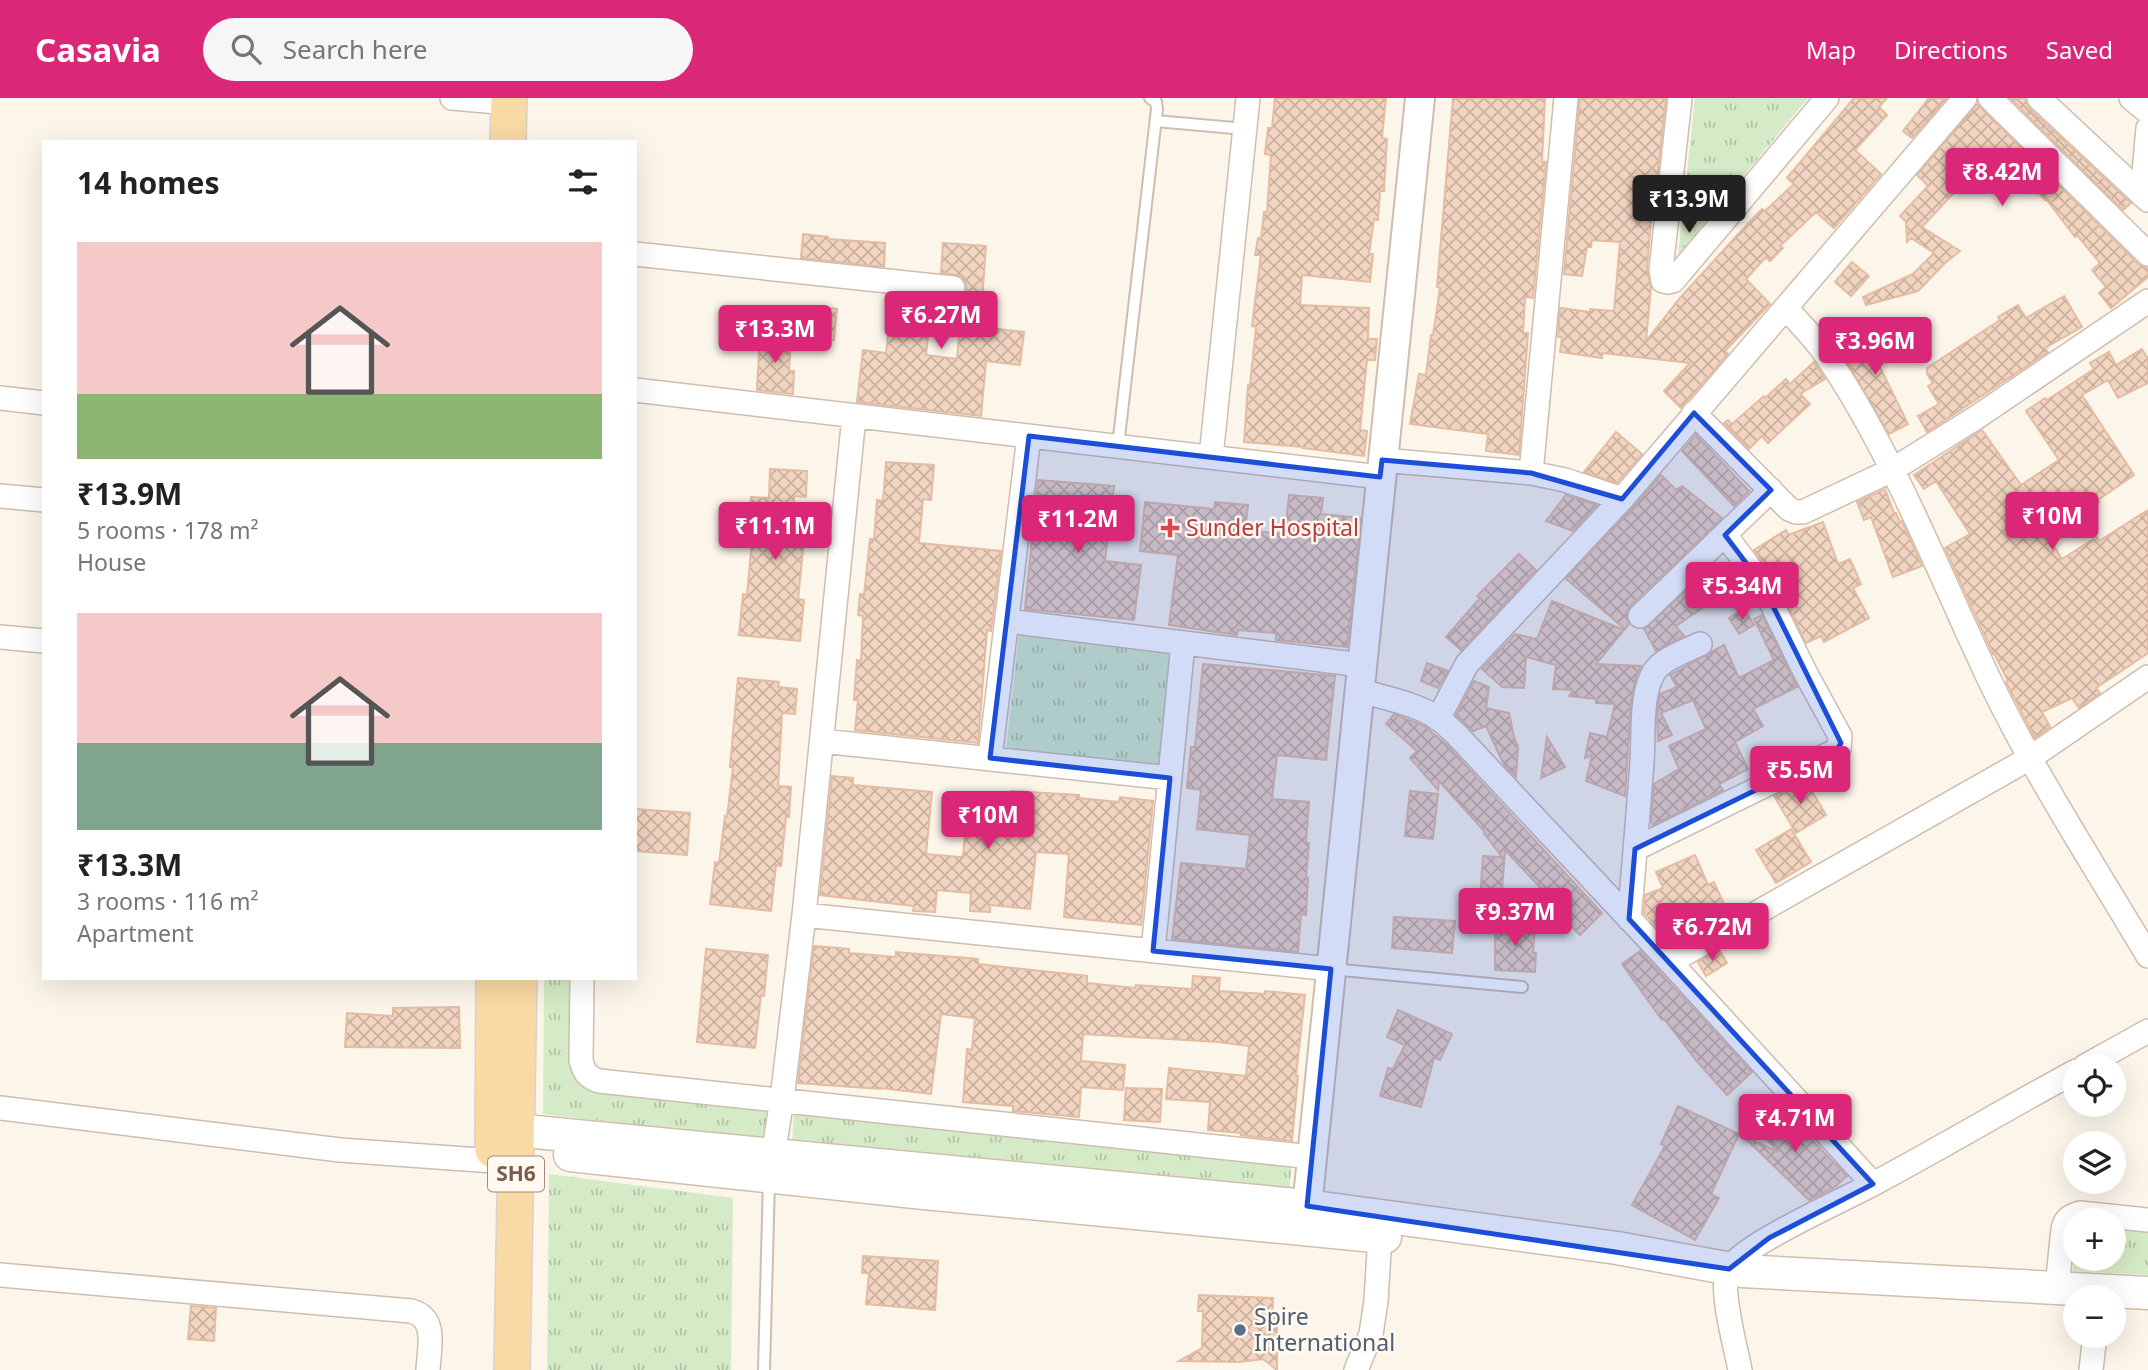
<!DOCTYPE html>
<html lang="en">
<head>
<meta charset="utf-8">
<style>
	:root { --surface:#fff; --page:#f6f6f6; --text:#222; --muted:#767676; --accent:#db2777 }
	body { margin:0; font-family:"Noto Sans",sans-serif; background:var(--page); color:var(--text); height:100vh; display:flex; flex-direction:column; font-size:26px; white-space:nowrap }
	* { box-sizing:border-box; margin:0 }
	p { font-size:23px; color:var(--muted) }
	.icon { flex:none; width:38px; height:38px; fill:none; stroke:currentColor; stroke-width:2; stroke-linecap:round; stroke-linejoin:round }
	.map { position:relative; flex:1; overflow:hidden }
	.drawer { position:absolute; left:42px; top:42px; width:595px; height:840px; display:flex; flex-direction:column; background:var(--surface); border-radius:0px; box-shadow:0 7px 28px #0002 }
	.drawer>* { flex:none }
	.controls { position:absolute; left:2063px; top:956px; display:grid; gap:14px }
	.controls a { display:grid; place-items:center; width:63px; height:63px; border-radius:50%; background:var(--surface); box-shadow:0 7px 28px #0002; font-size:35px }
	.price { position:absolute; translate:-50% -60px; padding:0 16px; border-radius:7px; background:var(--accent); color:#fff; font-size:23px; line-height:46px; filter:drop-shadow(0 2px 4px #0008) }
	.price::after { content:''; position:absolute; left:50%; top:42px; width:21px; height:16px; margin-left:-10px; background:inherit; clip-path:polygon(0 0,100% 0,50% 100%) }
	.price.active { background:#222; color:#fff }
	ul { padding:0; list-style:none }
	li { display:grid; align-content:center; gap:14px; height:371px; padding:0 35px }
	li span { display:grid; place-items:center; height:217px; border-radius:0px; color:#555 }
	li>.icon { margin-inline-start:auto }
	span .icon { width:126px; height:126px; fill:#fffc; stroke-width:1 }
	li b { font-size:30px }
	h2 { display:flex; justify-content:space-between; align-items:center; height:84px; padding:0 35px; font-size:30px }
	header { display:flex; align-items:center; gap:42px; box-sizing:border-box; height:98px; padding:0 35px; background:var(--accent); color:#fff }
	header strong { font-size:33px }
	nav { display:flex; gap:38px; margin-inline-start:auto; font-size:24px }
	.search { width:490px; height:63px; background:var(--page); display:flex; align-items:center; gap:18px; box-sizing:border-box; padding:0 24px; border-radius:38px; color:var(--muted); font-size:26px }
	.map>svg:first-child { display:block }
</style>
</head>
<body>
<header>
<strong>Casavia</strong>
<div class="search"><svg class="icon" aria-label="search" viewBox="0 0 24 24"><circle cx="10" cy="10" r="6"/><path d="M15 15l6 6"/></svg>Search here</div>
<nav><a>Map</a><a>Directions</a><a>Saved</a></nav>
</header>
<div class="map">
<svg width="2148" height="1272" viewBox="0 0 2148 1272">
	<defs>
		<pattern id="park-tufts" width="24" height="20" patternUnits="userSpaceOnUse" patternTransform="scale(1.75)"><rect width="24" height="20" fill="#d5ebc7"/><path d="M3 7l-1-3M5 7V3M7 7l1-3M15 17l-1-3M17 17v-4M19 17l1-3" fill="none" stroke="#b2c2a4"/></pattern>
		<pattern id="building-cross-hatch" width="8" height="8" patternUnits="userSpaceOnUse" patternTransform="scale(1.75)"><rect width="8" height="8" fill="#f2d5c1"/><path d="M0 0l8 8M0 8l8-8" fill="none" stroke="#c9b09f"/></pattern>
	</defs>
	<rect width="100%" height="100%" fill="#fcf5ea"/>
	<path fill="url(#park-tufts)" d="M1695,0H1808L1678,157Z
		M1019,536L1172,553L1159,668L1006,651Z
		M544,880H589L588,988L775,1009L773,1043L543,1016Z
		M794,1011L1292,1066L1289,1094L792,1045Z
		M549,1076L733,1100L731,1272H547Z
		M2114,1125L2148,1129V1177L2073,1173L2072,1153L2075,1143L2076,1160H2114Z"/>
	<path fill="url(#building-cross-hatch)" stroke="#e4bca2" stroke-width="2" d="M1275,0H1386L1382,40L1387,41L1384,93H1380L1378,122L1374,121L1369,156H1373L1370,184L1302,177L1300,207L1369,210L1368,241H1377L1375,262H1367L1360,332L1367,333L1364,358L1303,350L1304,349L1244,344L1248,287H1250L1256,229L1252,228L1261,157H1255L1258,140H1261L1264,114H1267L1271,57L1265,56L1268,30H1272Z
		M1453,0H1545L1542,64H1546L1533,200L1525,199L1523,235H1528L1519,357L1486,353L1488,336L1410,326L1419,276L1426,277L1431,237H1433L1440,190L1437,189Z
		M1580,0H1666L1656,92H1654L1647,170L1651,189L1646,243L1680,200L1751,122L1762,111L1765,113L1794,86L1787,80L1854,0H1887L1879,9L1887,17L1855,52L1881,76L1834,130L1816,114L1780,148L1783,150L1770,163L1766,159L1746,181L1770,206L1725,253L1728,256L1681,310L1664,293L1690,265L1602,255V260L1560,254L1562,239H1558L1560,210L1590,214V211L1614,213L1620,144L1592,142L1591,149H1587L1582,178L1564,176Z
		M1929,0H1947L1912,40L1903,33Z
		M2010,0H2025L2029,10L2131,105L2123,112Z
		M1977,6L2138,166L2148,170V179L2111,210L2099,195L2106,189L2092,172L2100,165L2077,137L2075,139L2046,101L2045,102L2037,93L2036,95L2022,81L2020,83L1990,56L1922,129L1960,153L1945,165L1918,193L1866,207L1863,199L1913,176L1934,155L1911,140L1907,144L1906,124L1900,118L1928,88L1917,77Z
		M803,136L828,139V141L885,145L884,169L801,160Z
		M943,145L986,148L982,203L991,204L988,230L1024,234L1020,267L986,263L981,318L857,304L863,252L886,255L890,218L930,221L926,257L957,261L961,213H955L956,203L964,199L967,191L965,184L961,178L941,175Z
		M1852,164L1869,178L1851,198L1835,184Z
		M2064,198L2082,229L2045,250L2048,254L1927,334L1918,318L1939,306L1928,288L1933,285L1927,276V270L2000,222L1998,219L2018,207L2026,220Z
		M820,209L837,211L834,242L817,240Z
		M1878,230L1893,257L1878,265L1908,326L1889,336L1839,251Z
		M760,236L791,238L789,273H794L793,296L757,292Z
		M2142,251L2148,261V285L2118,300L2108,282L2082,297L2134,377L2098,402L2099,404L2082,414L2081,411L2046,435L2062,461L2097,439L2099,443L2148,412V555L2096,590L2100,595L2079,610L2072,600L2042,614L2050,629L2035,640L2006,584L2008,583L1994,555L1993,556L1945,450L1970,436L1936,383L1924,391L1914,377L1982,332L2021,387L2059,362L2026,313L2045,300L2047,302L2094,271L2090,265L2109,254L2116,267Z
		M1814,264L1825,281L1800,296L1810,306L1768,345L1762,338L1749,351L1724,325L1728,322L1732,326L1764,298L1765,300L1786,281L1790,286Z
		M1616,334L1642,356L1617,385L1584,374Z
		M1696,337L1749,393L1734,408L1682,353Z
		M886,364L934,367L931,402L923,401L919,445L1001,453L991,533L987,532L978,645L855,632L858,602H854L857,562L861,563L863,518L858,517L860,496L864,497L870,441H874L877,402L883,403Z
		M770,371L807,373L806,399L794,398L793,431L805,432L798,501L804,502L800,543L739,537L743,496L747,497L752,442L749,441L751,399L769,400Z
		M1661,377L1676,392L1682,388L1722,420L1630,508L1626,515L1629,526L1625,531L1566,481L1628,415L1631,416L1629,414Z
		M1038,382L1114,388L1105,463L1141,467L1134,522L1025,511Z
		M1885,391L1894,415H1896L1900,424L1902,423L1922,468L1893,479L1871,419L1864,422L1857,404Z
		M1289,397L1323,400L1321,416L1361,420L1347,549L1276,542V535L1238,532L1237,537L1169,527L1178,457L1140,453L1145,404L1214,411L1215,404L1248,407L1245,432L1285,436Z
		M1566,397L1597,407L1573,433L1546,423Z
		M1823,424L1838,466L1850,461L1861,486L1853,490L1869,520L1824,544L1821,538L1806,545L1774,480L1754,452L1786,432L1788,437Z
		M1519,456L1536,472L1461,552L1446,539L1480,500L1477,498Z
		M1718,479L1727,493L1676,528L1684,538L1656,553L1644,531L1700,480L1706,488Z
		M1552,503L1624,532L1596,566L1641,568L1636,579L1631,604L1625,698L1586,683L1592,657L1585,660L1590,635L1607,639L1615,606L1596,605V601L1569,598L1573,592L1553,591L1556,567L1526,559L1524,590L1502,589L1482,571L1515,536L1537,541Z
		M1744,511L1754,527L1739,536L1729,520Z
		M1762,517L1797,589L1753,611L1763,628L1735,644L1748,671L1719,686L1723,692L1653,727L1651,724L1654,686L1679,671L1669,648L1706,631L1693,602L1661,615L1672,637L1658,643L1657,618L1660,596L1677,589L1670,577L1724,547L1739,580L1774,562L1754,521Z
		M1427,565L1448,573L1438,590L1421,583Z
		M1203,566L1335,578L1326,662L1277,657L1272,701L1309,704L1306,745H1309L1306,779L1308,780L1306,817L1301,816L1298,854L1172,841L1181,765L1246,771L1250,737L1197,731L1201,692L1187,690L1191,649H1195Z
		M738,580L779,584L778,589L797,591L795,616L782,615L778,688L791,689L789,719H786L781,768L776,767L771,813L710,806L715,764L719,765L725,718L727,719L733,669H730Z
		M1474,583L1489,589L1486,610L1509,615L1514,639L1518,649L1516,679L1504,667L1486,628L1473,633L1456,617Z
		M1394,616L1424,628L1446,646L1602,815L1580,837L1545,801L1548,798L1505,752L1501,805L1480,803L1483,758L1502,759L1484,735L1485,734L1439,683L1438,692L1410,660L1417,653L1386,626Z
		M1547,639L1565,669L1541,680Z
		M832,678L853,680V687L932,694L926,756L960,759L963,758L968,702L1010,705L1011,693L1079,697V700L1119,704L1120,699L1153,703L1141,827L1064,819L1069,756L1036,754L1030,811L990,807V814L970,813L971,795L937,792L935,814L913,813L914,808L820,797Z
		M1806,683L1826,717L1796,735L1774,698Z
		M1410,693L1438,696L1433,741L1405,738Z
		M635,711L690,715L687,757L635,753Z
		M1791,731L1811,764L1776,785L1756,752Z
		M1695,757L1708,787L1714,784L1728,815L1673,846L1644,815L1645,797L1663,790L1656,774Z
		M1394,819L1455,823L1452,855L1392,850Z
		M1495,826L1535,828L1533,855H1536L1535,874L1495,872Z
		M814,848L849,851V855L896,859V854L978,861V866L1087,878V885L1135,890L1136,887L1192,891L1193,878L1220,880L1219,893L1265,896V893L1305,897L1296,978H1298L1292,1043L1241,1037V1035L1208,1032L1210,1004L1166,1001L1169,970L1246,978L1249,948L1219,944L1083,936L1081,963L1125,967L1123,992L1081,989L1079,1019L1013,1013V1008L963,1004L967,951L972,952L975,920L941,916L931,996L880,990V991L798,985Z
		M706,851L768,857L764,898L761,897L755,950L697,944Z
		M1719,852L1727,865L1706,878L1698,864Z
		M1640,853L1752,974L1727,997L1696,962L1664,921L1662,922L1622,866Z
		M459,909L460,950L345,949L347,915L393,918V910Z
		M1398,912L1452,936L1440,962L1434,960L1421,1009L1380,998L1388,970L1393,971L1405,947L1387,939Z
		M1126,990L1162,991L1160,1024L1124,1022Z
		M1766,1001L1794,1032L1798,1028L1847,1078L1835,1089L1809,1102L1747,1042L1748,1040L1778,1054L1747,1019Z
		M1678,1008L1739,1036L1711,1096L1719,1100L1695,1142L1632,1107L1665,1048L1661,1046Z
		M863,1158L938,1163L935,1212L866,1206L869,1175H862Z
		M1199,1197L1273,1200L1272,1220H1277V1272L1263,1261L1239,1264L1179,1263L1202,1250L1203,1213H1198Z
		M191,1208L216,1210L214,1243L188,1241Z"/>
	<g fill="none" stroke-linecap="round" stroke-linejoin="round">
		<defs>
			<path id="service" d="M1156,23L1245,31
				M1118,348L1157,11L1156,4L1150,0
				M1331,871L1522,889
				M764,1272L769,1082"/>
			<path id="minor" d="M452,0L509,5
				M1680,0L1661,172L1663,183L1668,184L1673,183L1827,0
				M1990,0L2148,156
				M2039,0L2148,102
				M2131,0L2148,14
				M2142,97L2148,30
				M635,156L953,190
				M1786,210C1798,224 1813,238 1824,254C1893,355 1937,471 1989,581C2035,677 2094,767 2148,858
				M635,292L1380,379
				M0,300L44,305
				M1694,315L1789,411L1796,414H1803L1892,372L1977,319L2148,203
				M1211,359L1248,0
				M1382,362L1531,375L1565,382L1622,401
				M1531,375L1566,0
				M0,398L44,402
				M1640,518L1771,392
				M1007,523L1362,567
				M0,539L44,543
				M1361,593C1386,600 1417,606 1439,621C1445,625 1450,631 1456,636L1670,864L1873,1086
				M1438,621L1467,566L1622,401L1965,0
				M822,643L1170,680
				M990,660L1029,338
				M1635,751L1839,651L1840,638L1805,574L1762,486L1725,437
				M804,817L1331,871
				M1629,821C1634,769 1638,717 1642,664C1644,637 1640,597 1654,574C1663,560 1686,553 1700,546
				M1153,853L1183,545
				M1670,864L2030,660L2148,579
				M582,880L581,962C584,974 587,979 599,983L1312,1059
				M2085,968L2148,933
				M0,1010L340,1052L493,1063
				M771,1070L782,1001L804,817L854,318
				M0,1177L411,1213C438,1220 429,1250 428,1272
				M2057,1190L2063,1131C2065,1121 2070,1118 2080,1115L2148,1122
				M1356,1272L1371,1236L1376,1203L1380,1138
				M1740,1272C1736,1250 1719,1190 1728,1172C1741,1147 1846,1101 1875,1085C1942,1049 2008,1010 2076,973
				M2091,1272L2095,1237"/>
			<path id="tertiary" d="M1305,1129L1420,0"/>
			<path id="secondary" d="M493,1030L1307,1108L1617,1150L1742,1173L2148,1195
				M570,1057L924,1095L1385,1139"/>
			<path id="primary" d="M508,44L509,0
				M493,1052L494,880
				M512,1272L519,880"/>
		</defs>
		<use href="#service" stroke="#cfbdaf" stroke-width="14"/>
		<use href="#minor" stroke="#cfbdaf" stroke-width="26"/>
		<use href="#tertiary" stroke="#cfbdaf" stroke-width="32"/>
		<use href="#secondary" stroke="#d2beac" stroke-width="35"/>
		<use href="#primary" stroke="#d9d1cd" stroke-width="38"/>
		<use href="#service" stroke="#fff" stroke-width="10"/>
		<use href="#minor" stroke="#fff" stroke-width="23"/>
		<use href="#tertiary" stroke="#fff" stroke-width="28"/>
		<use href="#secondary" stroke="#fff" stroke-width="32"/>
		<use href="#primary" stroke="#f9daa4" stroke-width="35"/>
	</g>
	<path fill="#1d4ed8" fill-opacity="0.2" stroke="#1d4ed8" stroke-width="5" stroke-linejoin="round" d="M1694,315L1771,392L1725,437L1762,486L1841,645L1836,653L1635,751L1629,821L1873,1086L1769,1140L1729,1171L1307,1108L1331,871L1153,853L1170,680L990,660L1029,338L1380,379L1382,362L1531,375L1622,401Z"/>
	<path fill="#e0444e" stroke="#fff9f0" stroke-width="2.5" d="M1166.5 419.5h7v7h7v7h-7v7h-7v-7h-7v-7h7z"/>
	<circle fill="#5c6f8a" stroke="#fff9f0" stroke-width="2.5" cx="1240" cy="1232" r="7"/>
	<g text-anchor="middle" stroke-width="5" stroke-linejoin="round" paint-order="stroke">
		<rect fill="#fff9f0" stroke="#a08b7e" stroke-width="2" x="488" y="1058.5" width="56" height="35" rx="5"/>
		<g font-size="21" font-weight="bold" fill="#785c4d">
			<text x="516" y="1083">SH6</text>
		</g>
		<g font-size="23" fill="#be3a42" stroke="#fff9f0" text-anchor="start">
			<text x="1186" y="438">Sunder Hospital</text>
		</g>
		<g font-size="23" fill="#4e5e75" stroke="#fff9f0" text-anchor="start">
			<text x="1254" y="1227">Spire<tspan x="1254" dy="26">International</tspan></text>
		</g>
	</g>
</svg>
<div class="controls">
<a><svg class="icon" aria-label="locate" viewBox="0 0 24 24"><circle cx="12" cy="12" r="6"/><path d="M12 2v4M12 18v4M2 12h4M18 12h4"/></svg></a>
<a><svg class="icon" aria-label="layers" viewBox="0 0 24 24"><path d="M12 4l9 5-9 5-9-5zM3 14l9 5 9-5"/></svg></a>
<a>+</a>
<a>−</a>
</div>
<b class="price" style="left:2002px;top:110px">₹8.42M</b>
<b class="price active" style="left:1689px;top:137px">₹13.9M</b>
<b class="price" style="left:941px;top:253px">₹6.27M</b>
<b class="price" style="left:775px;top:267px">₹13.3M</b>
<b class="price" style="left:1875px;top:279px">₹3.96M</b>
<b class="price" style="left:2052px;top:454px">₹10M</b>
<b class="price" style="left:1078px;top:457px">₹11.2M</b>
<b class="price" style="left:775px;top:464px">₹11.1M</b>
<b class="price" style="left:1742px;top:524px">₹5.34M</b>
<b class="price" style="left:1800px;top:708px">₹5.5M</b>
<b class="price" style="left:988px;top:753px">₹10M</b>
<b class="price" style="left:1515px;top:850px">₹9.37M</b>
<b class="price" style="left:1712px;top:865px">₹6.72M</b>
<b class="price" style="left:1795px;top:1056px">₹4.71M</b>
<section class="drawer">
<h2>14 homes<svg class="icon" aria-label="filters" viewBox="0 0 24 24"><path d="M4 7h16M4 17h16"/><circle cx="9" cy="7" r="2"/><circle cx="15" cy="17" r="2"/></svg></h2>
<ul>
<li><span style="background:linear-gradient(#f6c9c9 70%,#8fb573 0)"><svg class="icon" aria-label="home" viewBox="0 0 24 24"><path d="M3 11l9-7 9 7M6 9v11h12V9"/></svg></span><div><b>₹13.9M</b><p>5 rooms · 178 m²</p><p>House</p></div></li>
<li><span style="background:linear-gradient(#f6c9c9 60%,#7fa58c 0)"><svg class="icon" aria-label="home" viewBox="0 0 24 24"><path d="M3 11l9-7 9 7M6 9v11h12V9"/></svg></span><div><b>₹13.3M</b><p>3 rooms · 116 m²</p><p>Apartment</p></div></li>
</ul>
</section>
</div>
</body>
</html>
